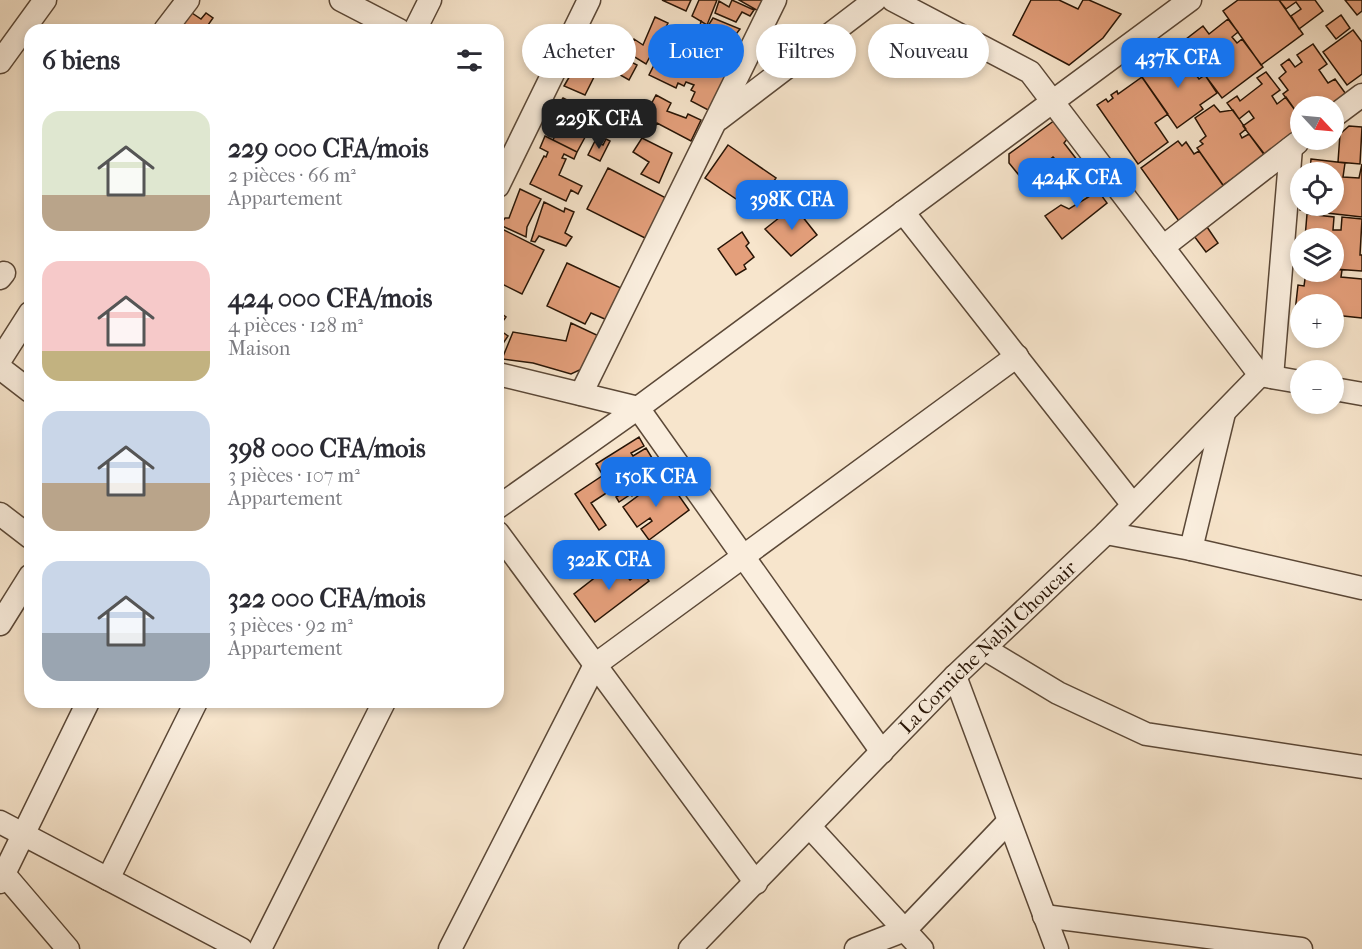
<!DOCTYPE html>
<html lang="fr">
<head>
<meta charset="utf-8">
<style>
	:root { --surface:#fff; --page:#f2f2f3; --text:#2b2b33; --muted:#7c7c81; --accent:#1a73e8 }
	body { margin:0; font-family:"IM FELL French Canon",serif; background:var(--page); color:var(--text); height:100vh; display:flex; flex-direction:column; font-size:22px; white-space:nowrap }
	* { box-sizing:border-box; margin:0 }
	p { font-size:20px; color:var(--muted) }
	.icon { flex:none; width:33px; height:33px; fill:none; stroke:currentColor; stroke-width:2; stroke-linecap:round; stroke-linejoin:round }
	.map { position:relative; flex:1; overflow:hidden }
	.sheet { position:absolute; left:24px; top:24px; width:480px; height:684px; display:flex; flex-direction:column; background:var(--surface); border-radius:18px; box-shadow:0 3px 9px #0003 }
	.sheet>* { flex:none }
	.hud { position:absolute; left:522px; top:24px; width:570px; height:54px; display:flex; gap:12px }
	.needle { width:39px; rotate:116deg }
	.tools { position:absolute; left:1290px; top:96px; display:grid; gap:12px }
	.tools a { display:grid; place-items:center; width:54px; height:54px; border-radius:50%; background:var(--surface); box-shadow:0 3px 9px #0003; font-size:30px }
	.price { position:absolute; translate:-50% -51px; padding:0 14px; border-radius:12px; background:var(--accent); color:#fff; font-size:20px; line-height:39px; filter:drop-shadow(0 2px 3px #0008) }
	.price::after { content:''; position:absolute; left:50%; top:36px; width:18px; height:14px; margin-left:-9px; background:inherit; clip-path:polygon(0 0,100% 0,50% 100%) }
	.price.on { background:#222; color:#fff }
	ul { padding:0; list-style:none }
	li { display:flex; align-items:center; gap:18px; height:150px; padding:0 18px }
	li span { display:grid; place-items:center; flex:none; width:168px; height:120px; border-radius:18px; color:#555 }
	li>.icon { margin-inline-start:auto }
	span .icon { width:72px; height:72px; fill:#fffc; stroke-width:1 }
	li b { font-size:26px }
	h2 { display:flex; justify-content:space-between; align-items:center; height:72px; padding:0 18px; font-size:26px }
	.pill { padding:0 21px; border-radius:27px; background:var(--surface); box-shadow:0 3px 9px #0003; font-size:21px; line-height:54px }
	.pill.on { background:var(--accent); color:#fff }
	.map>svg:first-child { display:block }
</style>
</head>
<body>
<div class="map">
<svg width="1362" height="949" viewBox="0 0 1362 949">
	<rect width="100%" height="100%" fill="#f7e5cc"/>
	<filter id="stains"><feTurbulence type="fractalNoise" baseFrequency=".00333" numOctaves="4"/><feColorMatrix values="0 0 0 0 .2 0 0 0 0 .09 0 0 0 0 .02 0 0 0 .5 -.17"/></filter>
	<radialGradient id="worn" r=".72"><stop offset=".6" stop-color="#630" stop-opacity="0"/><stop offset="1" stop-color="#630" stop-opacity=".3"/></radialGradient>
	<path fill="#e49f7b" stroke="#271405" stroke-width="1.5" d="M662,0H691L686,11Z
		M699,0H717L707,25L692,16Z
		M732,0L754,10L750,16L742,12L736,22L715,13L719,1L729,7Z
		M739,0H765L760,12Z
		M1031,0H1059L1078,9L1083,0H1089L1121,14L1103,38L1069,65L1013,35Z
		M1238,0H1279L1303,34L1261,65L1223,11Z
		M1279,0H1315L1323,11L1299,29L1291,16L1301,9L1296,2L1286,9Z
		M1345,0H1362V11L1357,15Z
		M186,9L201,19L206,13L213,18L208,25L215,30H172Z
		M1341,15L1350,28L1336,39L1326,26Z
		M655,17L668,23L646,64L628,53L634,39L643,45Z
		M713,18L740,29L733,38L740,43L738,58L714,47L711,35L699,30L701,21L708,26Z
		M1228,19L1238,32L1232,37L1237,43L1242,39L1263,67L1222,98L1181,43L1203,26L1209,34Z
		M673,26L706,42L701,52L734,67L712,112L691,101L695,92L691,90L694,85L686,82L684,86L678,83L676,88L649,75L655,63L661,66L675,37L669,34Z
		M1353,30L1362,42V74L1347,85L1323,52Z
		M1313,44L1327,64L1319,70L1328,83L1335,79L1351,101L1334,106H1300V117L1283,94L1288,90L1279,78L1286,72L1281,65L1289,59L1295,67L1302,62L1297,55Z
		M602,46L637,65L629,80L594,60Z
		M1180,53L1199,79L1205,75L1217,93L1200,105L1203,109L1177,128L1139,73L1156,61L1160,67Z
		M578,62L597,71L585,95L564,86Z
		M1266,72L1280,90L1272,96L1277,104L1286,97L1300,117V136L1268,160L1243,126L1254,118L1249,111L1239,119L1227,103L1237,96L1240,101L1262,84L1257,78Z
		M1142,77L1168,114L1155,123L1168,142L1138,164L1097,105L1106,99L1108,102L1113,98L1111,95L1117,91L1118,94Z
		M656,95L671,103L667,111L686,118L688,114L701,120L691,141L657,123L653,130L641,123Z
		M563,98L597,115L577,152L553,140L567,111L558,105Z
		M1214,105L1220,112L1233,110L1246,129L1240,134L1242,138L1249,134L1266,156L1223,185L1197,148L1203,144L1200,141L1206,136L1195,118Z
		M1055,120L1068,138L1064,143L1081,165L1070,174L1053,157L1028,177L1030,181L1027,185L1009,163V154Z
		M1349,126L1362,127L1360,164L1338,162L1340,134Z
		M545,136L577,152L574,159L564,154L562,158L566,159L559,175L582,186L578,194L571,190L566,201L530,184L544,156L546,157L548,152L540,148Z
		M642,138L672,153L659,183L641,174L649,162L633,152Z
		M606,139L610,141L600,161L588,155L595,141L603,145Z
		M1178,141L1182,146L1186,142L1194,154L1199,151L1227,191L1181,224L1141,168Z
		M728,145L776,178L754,211L705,178Z
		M1311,159L1345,163L1343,177L1359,178L1362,164V217L1300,210V204L1334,206V172H1310Z
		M608,168L666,198L645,238L587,209Z
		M1083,170L1107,203L1062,239L1045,216L1061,205L1069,209L1090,196L1075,178Z
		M520,189L541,199L527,227L526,237L500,225L505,218H509Z
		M544,202L564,212L565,208L574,212L565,233L572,237L566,246L539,236L535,242L531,241Z
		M794,206L817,235L791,256L765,229Z
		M1307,214L1334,217L1333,230H1341L1342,217L1362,219L1360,255H1362V271L1334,269V238H1305Z
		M498,227L544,250L522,294L498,282Z
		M1207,227L1218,243L1206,252L1194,236Z
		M742,232L749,243L746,246L754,257L744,265L746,269L736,275L718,249Z
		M567,263L621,288L607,320L591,313L585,324L547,306Z
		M1334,269L1342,270L1341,277L1362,279V318L1334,315V304H1300V313L1295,312L1298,285L1304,286L1306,272H1334Z
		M498,311L506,317L498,328Z
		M571,323L601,337L584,368L571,374L533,363L502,359L513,332L566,341Z
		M498,329L508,336L500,348L498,347Z
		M639,437L644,446L631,453L633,456L646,448L663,476L632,496L630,491L626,493L628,496L619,502L616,497L627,491L626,488L615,495L596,464Z
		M602,476L611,490L591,503L606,525L599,530L575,494Z
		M665,476L689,510L649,540L641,529L652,521L650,518L637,527L623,507Z
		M615,562L630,580L642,571L649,581L595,622L574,594Z
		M279,702H292L289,707Z"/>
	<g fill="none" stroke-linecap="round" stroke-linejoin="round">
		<defs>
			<g id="street">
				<path d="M341,0L399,30"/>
				<path d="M893,0L1030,72L1260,375L1300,382"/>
				<path d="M165,30L188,0"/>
				<path d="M415,30L430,0"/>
				<path d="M0,62L45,0"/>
				<path d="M1334,116L1362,95"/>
				<path d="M719,119L875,0"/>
				<path d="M498,186L589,0"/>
				<path d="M903,212L1133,505"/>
				<path d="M1163,247L1297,143"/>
				<path d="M0,278L4,273"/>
				<path d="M0,360L30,313"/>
				<path d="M0,368L30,391"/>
				<path d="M498,374L638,408L882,752"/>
				<path d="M1272,377L1291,148"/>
				<path d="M1334,389L1362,394"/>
				<path d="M581,394L775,0"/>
				<path d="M498,507L638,408L1190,0"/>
				<path d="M0,514L30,537"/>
				<path d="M498,533L756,883"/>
				<path d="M1106,533L1191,549L1362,588"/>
				<path d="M1191,549L1224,413"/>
				<path d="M0,624L30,576"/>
				<path d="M985,649L1058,693L1146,734L1362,767"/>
				<path d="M955,676L1057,949"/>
				<path d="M0,822L241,949"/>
				<path d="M810,827L922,949"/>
				<path d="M4,874L68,949"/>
				<path d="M108,879L196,702"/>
				<path d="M0,882L88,702"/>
				<path d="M1044,916L1301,949"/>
				<path d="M260,949L384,702"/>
				<path d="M450,949L595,665L1017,356"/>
				<path id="s1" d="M690,949L955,676L1106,533L1260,375"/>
				<path d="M856,949L905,930L1008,822"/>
			</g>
		</defs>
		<use href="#street" stroke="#5b4837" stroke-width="25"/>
		<use href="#street" stroke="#faeede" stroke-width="22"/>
	</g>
	<g text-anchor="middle" stroke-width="5" stroke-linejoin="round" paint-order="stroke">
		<g font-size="20" fill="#271405" stroke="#faeede">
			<text dy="7" stroke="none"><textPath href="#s1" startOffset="424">La Corniche Nabil Choucair</textPath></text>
		</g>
	</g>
	<rect width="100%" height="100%" filter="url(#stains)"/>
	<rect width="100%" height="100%" fill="url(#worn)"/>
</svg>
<div class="tools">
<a><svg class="needle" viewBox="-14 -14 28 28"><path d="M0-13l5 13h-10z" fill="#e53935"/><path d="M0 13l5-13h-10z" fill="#7c7c81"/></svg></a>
<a><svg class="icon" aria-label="locate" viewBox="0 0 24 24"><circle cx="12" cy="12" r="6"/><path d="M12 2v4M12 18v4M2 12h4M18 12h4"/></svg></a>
<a><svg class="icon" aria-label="layers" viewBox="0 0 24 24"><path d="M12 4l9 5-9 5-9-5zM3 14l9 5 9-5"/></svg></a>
<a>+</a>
<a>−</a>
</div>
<b class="price" style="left:1178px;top:89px">437K CFA</b>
<b class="price on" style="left:599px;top:150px">229K CFA</b>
<b class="price" style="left:1077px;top:209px">424K CFA</b>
<b class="price" style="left:792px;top:231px">398K CFA</b>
<b class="price" style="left:656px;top:508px">150K CFA</b>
<b class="price" style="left:609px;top:591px">322K CFA</b>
<div class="hud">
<a class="pill">Acheter</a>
<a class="pill on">Louer</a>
<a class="pill">Filtres</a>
<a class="pill">Nouveau</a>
</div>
<section class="sheet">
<h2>6 biens<svg class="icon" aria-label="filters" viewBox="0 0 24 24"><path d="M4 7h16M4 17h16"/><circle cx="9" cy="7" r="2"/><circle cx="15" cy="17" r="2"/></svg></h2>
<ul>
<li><span style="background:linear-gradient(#dfe7d0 70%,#b9a48a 0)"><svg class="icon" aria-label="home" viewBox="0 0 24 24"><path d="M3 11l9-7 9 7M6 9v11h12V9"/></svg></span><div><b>229 000 CFA/mois</b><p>2 pièces · 66 m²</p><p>Appartement</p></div></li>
<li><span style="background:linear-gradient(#f6c9c9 75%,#c2b280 0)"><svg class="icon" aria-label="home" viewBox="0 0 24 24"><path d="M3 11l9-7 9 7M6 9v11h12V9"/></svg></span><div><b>424 000 CFA/mois</b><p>4 pièces · 128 m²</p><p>Maison</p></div></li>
<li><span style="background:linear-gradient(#c9d6e8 60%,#b9a48a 0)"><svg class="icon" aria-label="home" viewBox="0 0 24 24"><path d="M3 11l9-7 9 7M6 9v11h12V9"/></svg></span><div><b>398 000 CFA/mois</b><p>3 pièces · 107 m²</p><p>Appartement</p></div></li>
<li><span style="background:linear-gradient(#c9d6e8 60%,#9aa5b1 0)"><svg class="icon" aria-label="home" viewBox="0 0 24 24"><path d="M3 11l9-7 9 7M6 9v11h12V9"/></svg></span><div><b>322 000 CFA/mois</b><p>3 pièces · 92 m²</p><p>Appartement</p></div></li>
</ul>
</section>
</div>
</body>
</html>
